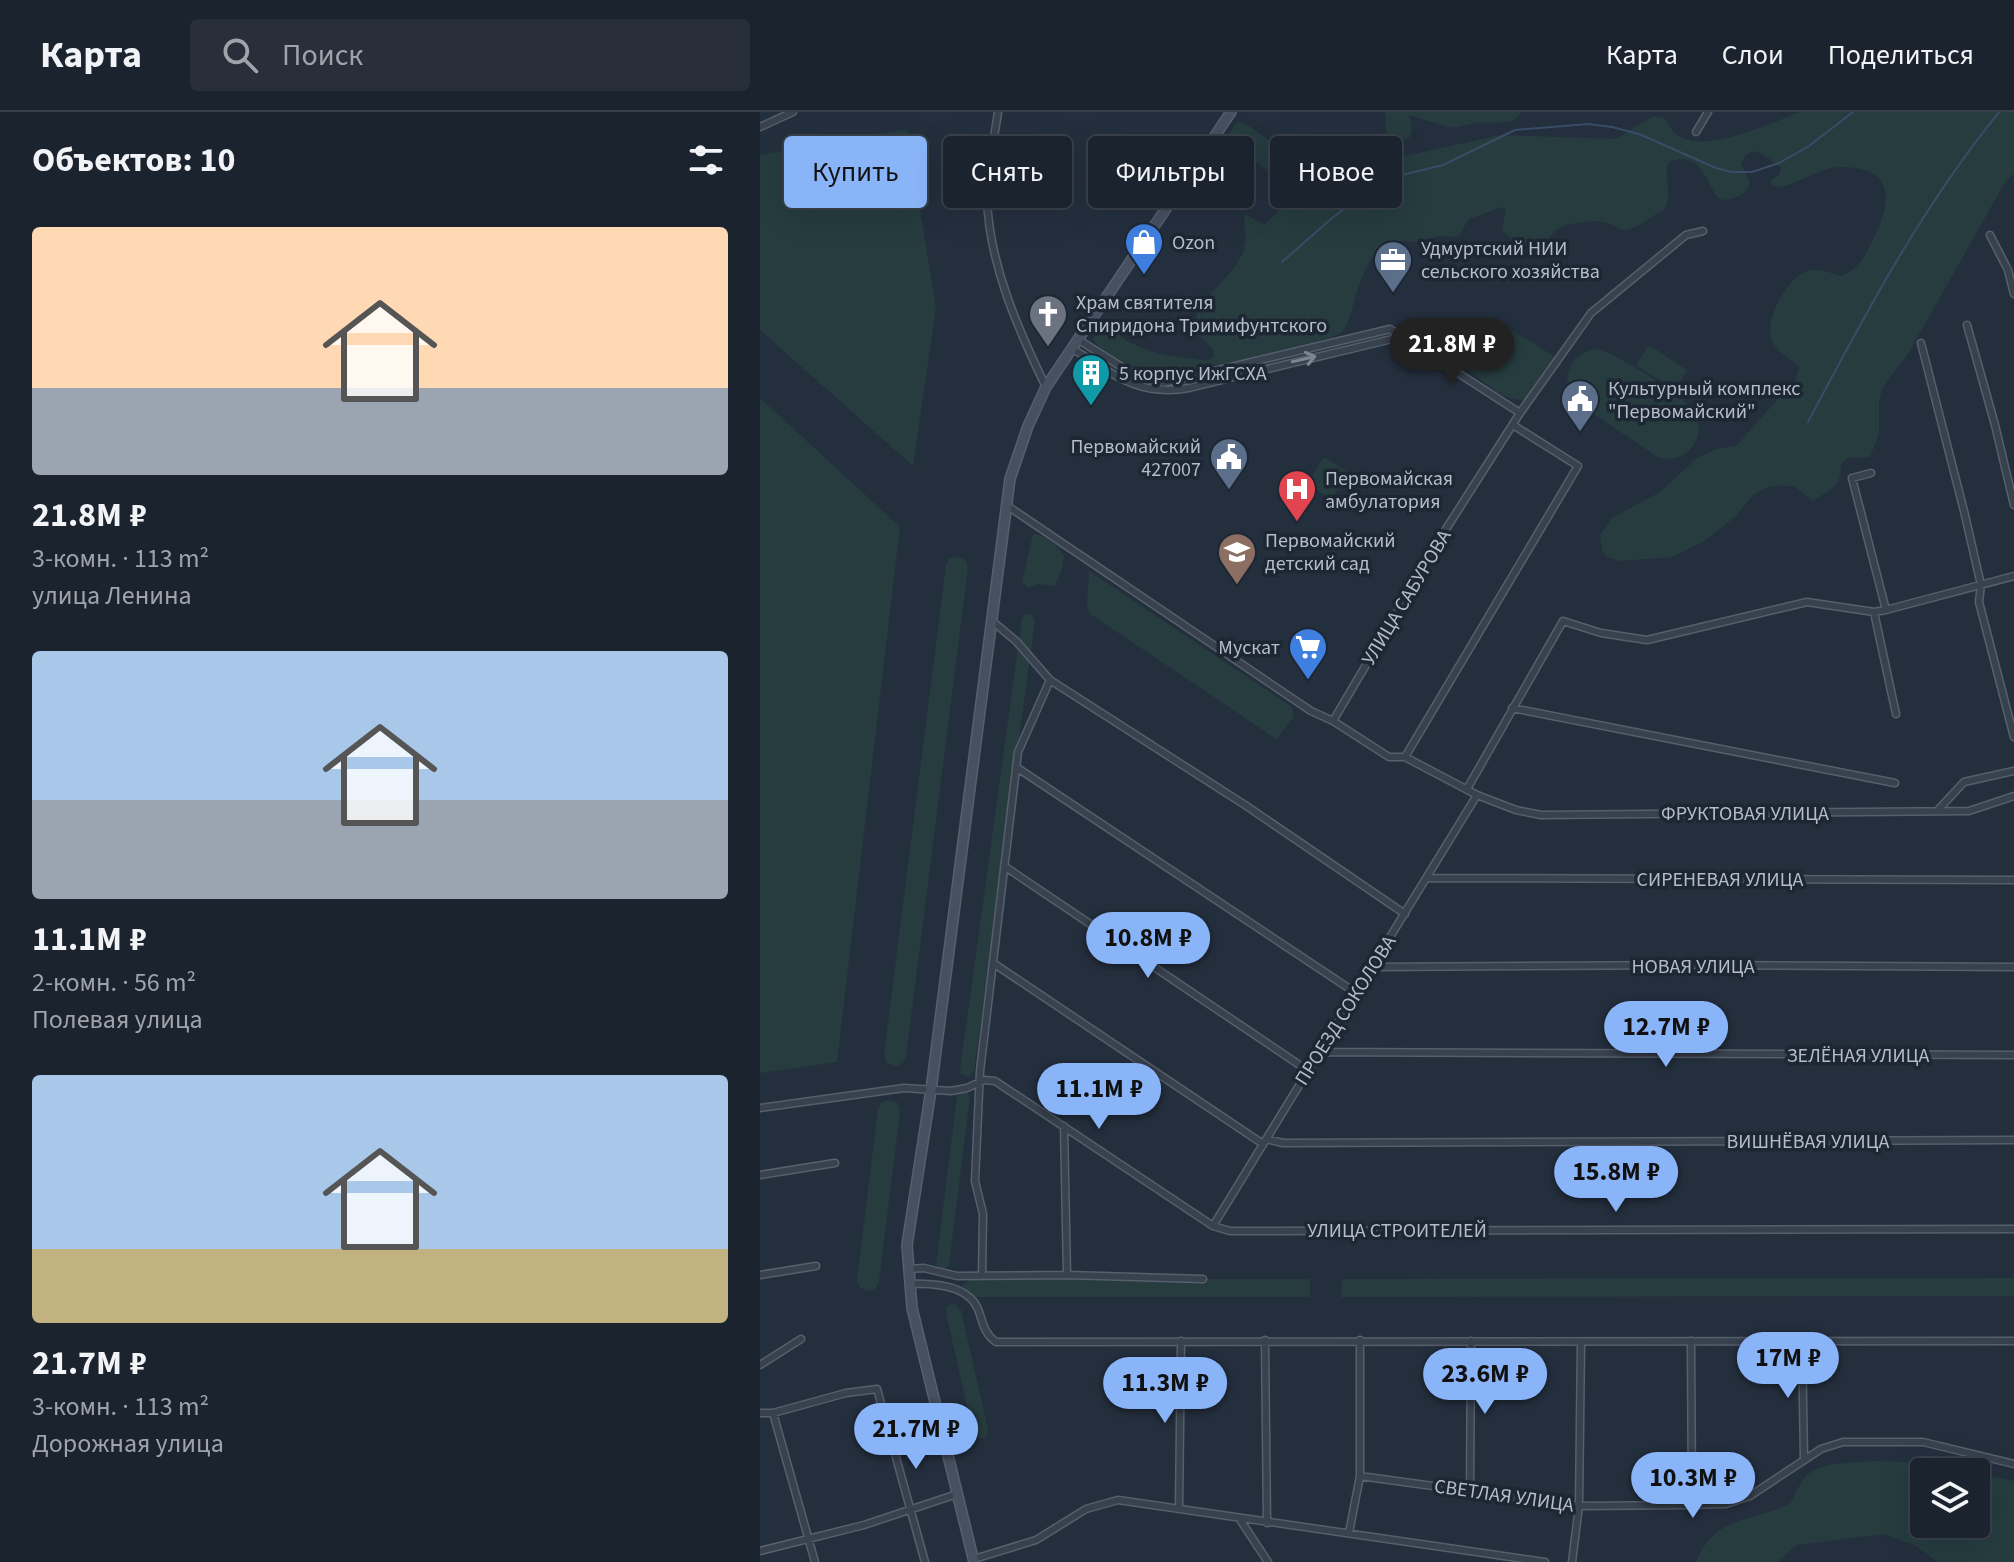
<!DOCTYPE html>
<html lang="ru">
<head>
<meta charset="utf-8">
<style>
	:root { --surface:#1b232e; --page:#282f3a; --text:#f1f3f6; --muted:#a0a4aa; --line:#39404a; --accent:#8ab4f8 }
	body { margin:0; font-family:"Source Sans 3",sans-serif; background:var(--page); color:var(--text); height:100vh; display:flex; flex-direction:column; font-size:30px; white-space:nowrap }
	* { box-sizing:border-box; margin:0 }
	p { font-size:26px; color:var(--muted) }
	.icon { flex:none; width:44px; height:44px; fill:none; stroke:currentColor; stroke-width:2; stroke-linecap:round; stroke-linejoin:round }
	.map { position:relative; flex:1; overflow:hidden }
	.side { display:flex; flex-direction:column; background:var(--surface); width:760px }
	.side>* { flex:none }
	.guide { position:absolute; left:24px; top:24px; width:760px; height:72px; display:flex; gap:16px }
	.buttons { position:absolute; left:1150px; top:1346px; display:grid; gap:16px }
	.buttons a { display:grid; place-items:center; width:80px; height:80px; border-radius:8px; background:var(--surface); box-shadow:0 8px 32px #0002,0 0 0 2px var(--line); font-size:40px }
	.price { position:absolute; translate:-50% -68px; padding:0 18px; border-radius:28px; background:var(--accent); color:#111; font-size:26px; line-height:52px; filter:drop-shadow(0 2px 4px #0008) }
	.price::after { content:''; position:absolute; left:50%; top:48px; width:24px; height:18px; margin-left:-12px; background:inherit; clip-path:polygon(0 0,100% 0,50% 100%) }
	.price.active { background:#222; color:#fff }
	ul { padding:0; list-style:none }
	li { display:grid; align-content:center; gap:16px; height:424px; padding:0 32px }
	li span { display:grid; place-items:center; height:248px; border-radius:8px; color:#555 }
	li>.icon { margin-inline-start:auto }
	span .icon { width:144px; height:144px; fill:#fffc; stroke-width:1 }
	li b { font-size:34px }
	h2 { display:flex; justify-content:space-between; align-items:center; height:96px; padding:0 32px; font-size:34px }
	.pill { padding:0 28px; border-radius:8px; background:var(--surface); box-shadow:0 8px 32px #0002,0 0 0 2px var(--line); font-size:28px; line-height:72px }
	.pill.active { background:var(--accent); color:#111 }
	header { display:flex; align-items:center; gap:48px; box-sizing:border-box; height:112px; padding:0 40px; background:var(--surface); border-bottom:2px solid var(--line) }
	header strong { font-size:38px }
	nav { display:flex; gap:44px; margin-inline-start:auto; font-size:28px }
	.search { width:560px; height:72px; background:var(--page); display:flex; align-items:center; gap:20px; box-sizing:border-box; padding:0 28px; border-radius:8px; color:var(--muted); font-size:30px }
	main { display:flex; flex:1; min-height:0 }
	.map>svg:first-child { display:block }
</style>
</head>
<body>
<header>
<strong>Карта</strong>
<div class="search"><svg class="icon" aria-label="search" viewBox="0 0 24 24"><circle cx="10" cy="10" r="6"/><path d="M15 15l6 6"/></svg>Поиск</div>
<nav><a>Карта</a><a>Слои</a><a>Поделиться</a></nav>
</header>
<main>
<section class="side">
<h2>Объектов: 10<svg class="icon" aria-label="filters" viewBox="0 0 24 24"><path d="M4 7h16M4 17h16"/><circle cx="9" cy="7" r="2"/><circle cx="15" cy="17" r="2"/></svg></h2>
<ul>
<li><span style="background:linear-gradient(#ffd9b3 65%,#9aa5b1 0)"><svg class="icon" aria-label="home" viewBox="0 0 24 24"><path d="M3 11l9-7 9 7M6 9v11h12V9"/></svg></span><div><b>21.8M ₽</b><p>3-комн. · 113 m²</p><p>улица Ленина</p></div></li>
<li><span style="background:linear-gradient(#a9c7e8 60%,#9aa5b1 0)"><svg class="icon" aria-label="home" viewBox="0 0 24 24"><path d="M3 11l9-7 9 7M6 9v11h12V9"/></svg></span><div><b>11.1M ₽</b><p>2-комн. · 56 m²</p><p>Полевая улица</p></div></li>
<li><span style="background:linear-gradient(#a9c7e8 70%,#c2b280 0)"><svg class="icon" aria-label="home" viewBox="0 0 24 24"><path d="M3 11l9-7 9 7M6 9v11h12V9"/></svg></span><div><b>21.7M ₽</b><p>3-комн. · 113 m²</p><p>Дорожная улица</p></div></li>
</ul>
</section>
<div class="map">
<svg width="1254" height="1450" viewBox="0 0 1254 1450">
	<rect width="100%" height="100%" fill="#242f3e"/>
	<path fill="#263c3f" d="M625,0H761L758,5L750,10L716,11L692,16L649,3C651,12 654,16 649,26L639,29L626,20Z
		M1040,0H1254V61L1244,72L1148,242L1123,275L1119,288V322L1110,345L1088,346L1081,352C1081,377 1073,374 1053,389L1035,375L1021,373L1008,375L994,382L976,404L944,429L912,445L860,449L848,445L842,439L840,423L852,406L900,380L936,347L956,337L976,334L1036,267L1039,255C1031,246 1017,241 1012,229C1003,208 1028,162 1051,158C1061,156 1071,162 1081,164C1099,158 1105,143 1113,128C1131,90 1137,56 1082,55C1063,54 1038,72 1017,76L1009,70L1020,62L1021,55L1002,42L993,39L986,43L981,52L990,70C987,83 975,87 962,88C946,80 946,36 909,50C902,67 914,81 904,98C893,103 877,117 865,118C858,118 854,113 848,111C837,107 814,111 804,114C791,118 788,134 774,134C761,135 749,127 742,117L746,98L742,95L709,107L698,125L674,124L669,133C657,130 639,126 627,131C608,139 598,177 593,194C590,204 588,214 580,221C563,234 414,264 390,261C372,258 343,242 333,227L339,211L348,205L354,209L360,224C381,239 403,243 428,246C438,247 445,251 454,245V238L435,220C428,193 473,167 483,140C488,129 483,114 485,102L504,113L520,97L528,82L521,69L470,31L469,22L477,10L484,11L543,51L554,40H597L622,26L636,41L644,44L741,23L856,27L893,4L904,6C908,11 911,18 916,22C942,44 1013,10 1040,0Z
		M147,17L176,196L153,354L0,218V43Z
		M740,211L795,245L767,287C747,293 724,269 708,258Z
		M630,220L631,224L409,277C375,274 352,259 325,241L327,238C357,256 381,274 418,271Z
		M889,233L927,258L915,278L876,253Z
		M836,237C854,239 925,285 934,300C941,311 940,325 932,335C924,346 912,348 899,346L813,288C800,265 810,242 836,237Z
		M0,286L140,415L77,950L0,961Z
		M564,345L589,361L572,387L547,372Z
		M273,422C284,422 299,434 304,444L301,460L294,474L278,472L269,476L262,470Z
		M195,444L205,447L208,456L146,945L143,951L137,954L127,951L124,942L186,453L189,447Z
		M329,459L532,595L534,605L516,627L513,625L329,501L327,494Z
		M265,502H271L275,509L214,959L208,965L201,962L200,958L262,507Z
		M206,978L210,985L189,1153L184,1158L176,1153L197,984L199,980Z
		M127,988L137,990L140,1000L119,1170L116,1176L110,1179L100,1176L97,1167L118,997L121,991Z
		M1254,1166V1184L581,1185L582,1167Z
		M210,1167H550V1185H210L202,1179V1174Z
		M194,1191L201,1198L228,1317L227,1324L220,1327L213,1321L186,1201L187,1194Z
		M1116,1349L1148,1350L1213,1360H1164V1412H1216V1361L1254,1369V1450H1178L1154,1433L1125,1422L1037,1433L1017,1450H936C955,1402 993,1411 1030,1391C1036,1382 1040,1370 1047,1363C1060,1350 1098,1350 1116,1349Z"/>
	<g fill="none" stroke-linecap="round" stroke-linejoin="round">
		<path stroke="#394c67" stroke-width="2" d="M522,150L572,106L625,67L683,53L755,18L828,12L852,15L879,22L956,56L971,60H992L1019,51L1049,34L1093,0
			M1048,310C1105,202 1162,95 1239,0"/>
		<defs>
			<path id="street" d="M238,0C234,28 227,58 227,86C229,152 258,217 286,275
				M0,15L33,0
				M936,20L948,0
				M1230,123L1248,158L1254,182
				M1207,213L1235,313L1254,393
				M319,228L373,262L403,271L630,217L760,301
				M1161,231L1204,399L1221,473L1219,490L1254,625
				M313,237C353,262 378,285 429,276L632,227L640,222
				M1111,361L1092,366L1126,498
				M246,393L551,599L573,609L629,645H645L717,683L756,698L781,703L1209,699L1254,684
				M1114,500L1136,602
				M232,509L256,529L290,568L485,693L645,802
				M752,596L1135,671
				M573,609L686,417L760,301L831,201L926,123L943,119
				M645,645L818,354L753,313
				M256,655L596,881
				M707,677L803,509L841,521L887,528L1047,490L1114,500L1126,498L1254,464
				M1177,699L1204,670L1254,659
				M244,754L547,958
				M667,766L1254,768
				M233,851L503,1032
				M611,855L938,853L1254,855
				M559,940L1254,943
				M0,996L144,976L191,979L207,976L224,968L235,969L453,1114L470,1119L1254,1117
				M304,1014L307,1163
				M506,1027L523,1031L1254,1028
				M0,1063L75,1051
				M453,1114L717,683
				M148,1157L164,1156L197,1164L307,1163L443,1167
				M0,1163L56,1154
				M222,1163L223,1102L215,1069L220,959L258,640L290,568
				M149,1172C172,1171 208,1173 218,1197C223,1210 224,1222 236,1230L1254,1229
				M505,1228L507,1411
				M1042,1228L1044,1348
				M931,1229L932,1393
				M0,1253L41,1227
				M0,1301H13L55,1450
				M13,1301L86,1281L117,1277L165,1450
				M600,1364L819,1394L932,1393L966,1392L990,1384L1061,1337L1083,1330H1163L1254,1352
				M710,1378L711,1229
				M419,1397L421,1229
				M479,1406L508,1450
				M589,1421L600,1364V1228
				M0,1439L104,1413L197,1382
				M214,1447L276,1428L326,1397L358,1388L785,1450
				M812,1450L819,1394L821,1230"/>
			<path id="secondary" d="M214,1450L152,1196L147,1133L171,978L250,367L268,314L286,275L471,0"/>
		</defs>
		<use href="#street" stroke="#565f6c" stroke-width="9"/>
		<use href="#secondary" stroke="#565f6c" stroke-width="12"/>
		<use href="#street" stroke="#38414e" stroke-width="6"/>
		<use href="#secondary" stroke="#465061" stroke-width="9"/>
	</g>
	<defs><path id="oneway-shaft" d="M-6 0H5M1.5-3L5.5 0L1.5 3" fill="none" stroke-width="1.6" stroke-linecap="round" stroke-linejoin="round" transform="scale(2)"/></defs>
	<use stroke="#7c8592" href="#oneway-shaft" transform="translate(544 247) rotate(-13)"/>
	<defs>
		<symbol id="shop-pin" viewBox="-11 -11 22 30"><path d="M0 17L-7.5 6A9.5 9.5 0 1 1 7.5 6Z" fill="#3f7fe0" stroke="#1d2633"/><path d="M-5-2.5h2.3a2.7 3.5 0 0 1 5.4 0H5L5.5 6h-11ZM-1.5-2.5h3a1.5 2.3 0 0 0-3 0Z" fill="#fff"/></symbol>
		<symbol id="office-pin" viewBox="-11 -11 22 30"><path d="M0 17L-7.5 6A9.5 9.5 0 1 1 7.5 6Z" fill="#5c6f8a" stroke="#1d2633"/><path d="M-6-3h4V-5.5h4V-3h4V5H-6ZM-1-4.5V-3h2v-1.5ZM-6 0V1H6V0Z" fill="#fff"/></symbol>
		<symbol id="church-pin" viewBox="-11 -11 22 30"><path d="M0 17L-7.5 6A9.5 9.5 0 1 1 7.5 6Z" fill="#6b7280" stroke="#1d2633"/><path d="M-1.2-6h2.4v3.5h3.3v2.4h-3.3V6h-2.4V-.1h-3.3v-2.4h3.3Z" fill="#fff"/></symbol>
		<symbol id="building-pin" viewBox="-11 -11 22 30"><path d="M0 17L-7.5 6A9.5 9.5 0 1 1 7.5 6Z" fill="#0f9aa8" stroke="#1d2633"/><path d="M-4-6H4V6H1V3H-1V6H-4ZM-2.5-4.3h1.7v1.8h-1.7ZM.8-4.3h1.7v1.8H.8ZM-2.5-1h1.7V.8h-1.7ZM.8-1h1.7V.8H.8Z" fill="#fff"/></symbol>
		<symbol id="civic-pin" viewBox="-11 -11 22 30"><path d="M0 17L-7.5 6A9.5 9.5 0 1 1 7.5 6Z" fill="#5c6f8a" stroke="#1d2633"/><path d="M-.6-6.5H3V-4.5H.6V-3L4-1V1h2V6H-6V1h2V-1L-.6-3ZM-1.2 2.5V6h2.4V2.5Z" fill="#fff"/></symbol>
		<symbol id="hospital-pin" viewBox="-11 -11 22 30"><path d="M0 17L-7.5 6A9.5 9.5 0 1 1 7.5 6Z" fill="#e0444e" stroke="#1d2633"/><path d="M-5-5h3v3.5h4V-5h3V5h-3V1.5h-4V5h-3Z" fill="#fff"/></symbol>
		<symbol id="school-pin" viewBox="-11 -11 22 30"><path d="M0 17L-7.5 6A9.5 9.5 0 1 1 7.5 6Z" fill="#8d6e63" stroke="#1d2633"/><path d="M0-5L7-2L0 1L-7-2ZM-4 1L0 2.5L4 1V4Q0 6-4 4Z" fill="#fff"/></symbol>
		<symbol id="supermarket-pin" viewBox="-11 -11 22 30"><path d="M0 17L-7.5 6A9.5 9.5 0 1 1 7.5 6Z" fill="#3f7fe0" stroke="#1d2633"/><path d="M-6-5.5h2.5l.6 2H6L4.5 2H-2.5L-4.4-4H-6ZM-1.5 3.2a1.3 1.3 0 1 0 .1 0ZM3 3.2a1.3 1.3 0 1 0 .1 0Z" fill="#fff"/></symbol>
	</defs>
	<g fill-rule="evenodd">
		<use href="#shop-pin" x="362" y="108" width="44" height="60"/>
		<use href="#office-pin" x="611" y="126" width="44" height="60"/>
		<use href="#church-pin" x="266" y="180" width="44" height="60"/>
		<use href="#building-pin" x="309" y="239" width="44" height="60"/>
		<use href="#civic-pin" x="798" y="265" width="44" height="60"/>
		<use href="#civic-pin" x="447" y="323" width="44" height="60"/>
		<use href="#hospital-pin" x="515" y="355" width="44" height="60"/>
		<use href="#school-pin" x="455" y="418" width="44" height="60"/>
		<use href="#supermarket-pin" x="526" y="513" width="44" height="60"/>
	</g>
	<g text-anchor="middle" stroke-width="7" stroke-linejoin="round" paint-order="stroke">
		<g font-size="20" fill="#b4bcc9" stroke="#1d2633" text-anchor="start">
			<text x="412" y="137">Ozon</text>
			<text x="661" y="143">Удмуртский НИИ<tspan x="661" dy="23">сельского хозяйства</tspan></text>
			<text x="316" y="197">Храм святителя<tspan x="316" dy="23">Спиридона Тримифунтского</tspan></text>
			<text x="359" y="268">5 корпус ИжГСХА</text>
			<text x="848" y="283">Культурный комплекс<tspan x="848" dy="23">"Первомайский"</tspan></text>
			<text x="441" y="341" text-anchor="end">Первомайский<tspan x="441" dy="23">427007</tspan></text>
			<text x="565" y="373">Первомайская<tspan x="565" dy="23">амбулатория</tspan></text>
			<text x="505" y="435">Первомайский<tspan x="505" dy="23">детский сад</tspan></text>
			<text x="520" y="542" text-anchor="end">Мускат</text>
		</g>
		<g font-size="20" fill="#b4bcc9" stroke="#1d2633">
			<text transform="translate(646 485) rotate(-59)" y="7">УЛИЦА САБУРОВА</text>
			<text x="985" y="708">ФРУКТОВАЯ УЛИЦА</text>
			<text x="960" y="774">СИРЕНЕВАЯ УЛИЦА</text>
			<text x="933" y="861">НОВАЯ УЛИЦА</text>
			<text transform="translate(585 898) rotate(-58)" y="7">ПРОЕЗД СОКОЛОВА</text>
			<text x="1098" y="950">ЗЕЛЁНАЯ УЛИЦА</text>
			<text x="1048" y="1036">ВИШНЁВАЯ УЛИЦА</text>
			<text x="637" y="1125">УЛИЦА СТРОИТЕЛЕЙ</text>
			<text transform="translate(744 1383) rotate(8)" y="7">СВЕТЛАЯ УЛИЦА</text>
		</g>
	</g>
</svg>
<div class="buttons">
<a><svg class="icon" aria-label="layers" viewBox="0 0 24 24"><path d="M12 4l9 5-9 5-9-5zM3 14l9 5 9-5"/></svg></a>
</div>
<b class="price active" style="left:692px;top:274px">21.8M ₽</b>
<b class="price" style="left:388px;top:868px">10.8M ₽</b>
<b class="price" style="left:906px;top:957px">12.7M ₽</b>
<b class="price" style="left:339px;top:1019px">11.1M ₽</b>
<b class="price" style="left:856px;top:1102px">15.8M ₽</b>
<b class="price" style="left:1028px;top:1288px">17M ₽</b>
<b class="price" style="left:725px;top:1304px">23.6M ₽</b>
<b class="price" style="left:405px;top:1313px">11.3M ₽</b>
<b class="price" style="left:156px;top:1359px">21.7M ₽</b>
<b class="price" style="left:933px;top:1408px">10.3M ₽</b>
<div class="guide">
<a class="pill active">Купить</a>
<a class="pill">Снять</a>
<a class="pill">Фильтры</a>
<a class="pill">Новое</a>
</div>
</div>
</main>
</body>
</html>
